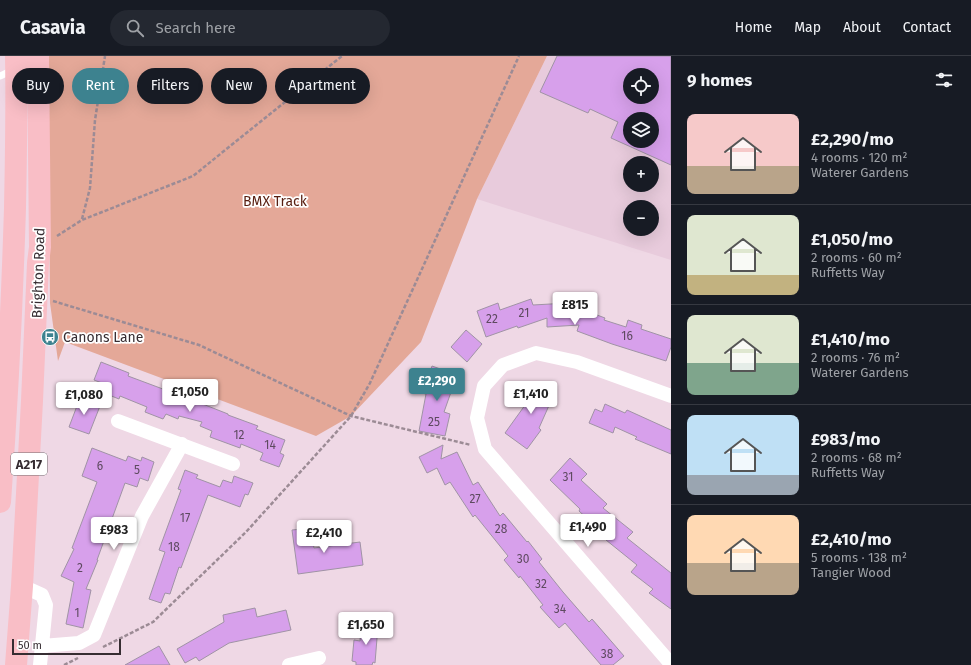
<!DOCTYPE html>
<html lang="en">
<head>
<meta charset="utf-8">
<style>
	:root { --surface:#171b24; --page:#242831; --text:#f1f3f6; --muted:#9ea1a6; --line:#363941; --accent:#3d828f }
	body { margin:0; font-family:"Fira Sans",sans-serif; background:var(--page); color:var(--text); height:100vh; display:flex; flex-direction:column; font-size:15px; white-space:nowrap }
	* { box-sizing:border-box; margin:0 }
	p { font-size:13px; color:var(--muted) }
	.icon { flex:none; width:22px; height:22px; fill:none; stroke:currentColor; stroke-width:2; stroke-linecap:round; stroke-linejoin:round }
	.map { position:relative; flex:1; overflow:hidden }
	.drawer { display:flex; flex-direction:column; background:var(--surface); width:300px }
	.drawer>* { flex:none }
	.hud { position:absolute; left:12px; top:12px; width:380px; height:36px; display:flex; gap:8px }
	.controls { position:absolute; left:623px; top:12px; display:grid; gap:8px }
	.controls a { display:grid; place-items:center; width:36px; height:36px; border-radius:50%; background:var(--surface); box-shadow:0 4px 16px #0002; font-size:20px }
	.scale { position:absolute; left:12px; bottom:10px; width:109px; box-sizing:border-box; padding-left:4px; border:2px solid #362d32; border-top:0; font-size:11px; line-height:14px; white-space:nowrap; color:#362d32; -webkit-text-stroke:3px #fff; paint-order:stroke }
	.price { position:absolute; translate:-50% -34px; padding:0 9px; border-radius:4px; background:#fff; color:#222; font-size:13px; line-height:26px; filter:drop-shadow(0 1px 2px #0008) }
	.price::after { content:''; position:absolute; left:50%; top:24px; width:12px; height:9px; margin-left:-6px; background:inherit; clip-path:polygon(0 0,100% 0,50% 100%) }
	.price.current { background:var(--accent); color:#fff }
	ul { padding:0; list-style:none }
	li { display:flex; align-items:center; gap:12px; height:100px; padding:0 16px }
	li+li { border-top:1px solid var(--line) }
	li span { display:grid; place-items:center; flex:none; width:112px; height:80px; border-radius:8px; color:#555 }
	li>.icon { margin-inline-start:auto }
	span .icon { width:48px; height:48px; fill:#fffc; stroke-width:1 }
	li b { font-size:17px }
	h2 { display:flex; justify-content:space-between; align-items:center; height:48px; padding:0 16px; font-size:17px }
	.tag { padding:0 14px; border-radius:18px; background:var(--surface); box-shadow:0 4px 16px #0002; font-size:14px; line-height:36px }
	.tag.current { background:var(--accent); color:#fff }
	header { display:flex; align-items:center; gap:24px; box-sizing:border-box; height:56px; padding:0 20px; background:var(--surface); border-bottom:1px solid var(--line) }
	header strong { font-size:19px }
	nav { display:flex; gap:22px; margin-inline-start:auto; font-size:14px }
	.search { width:280px; height:36px; background:var(--page); display:flex; align-items:center; gap:10px; box-sizing:border-box; padding:0 14px; border-radius:22px; color:var(--muted); font-size:15px }
	main { display:flex; flex:1; min-height:0 }
	.map>svg:first-child { display:block }
</style>
</head>
<body>
<header>
<strong>Casavia</strong>
<div class="search"><svg class="icon" aria-label="search" viewBox="0 0 24 24"><circle cx="10" cy="10" r="6"/><path d="M15 15l6 6"/></svg>Search here</div>
<nav><a>Home</a><a>Map</a><a>About</a><a>Contact</a></nav>
</header>
<main>
<div class="map">
<svg width="671" height="609" viewBox="0 0 671 609">
	<rect width="100%" height="100%" fill="#efd8e5"/>
	<path fill="#e8cbdc" fill-rule="evenodd" d="M547,0H671V204L477,143ZM630,19H652V41H630ZM630,63H652V85H630ZM630,107H652V129H630ZM630,151H652V173H630Z"/>
	<path fill="#e4a898" d="M48,0H547L477,143L421,286L351,360L316,380L65,286L58,305L50,247Z"/>
	<path fill="#d7a0eb" stroke="#a093a5" fill-rule="evenodd" d="M557,0H671V109L611,82L618,66L590,53L588,57L540,36ZM630,19H652V41H630ZM630,63H652V85H630Z
		M531,243L533,249L568,247V248L605,262L604,264L626,271L628,264L642,269L641,273L671,283V291L666,305L612,288L577,275L579,269L547,271V262L518,272L517,270L486,281L477,255L498,247L500,254Z
		M466,274L482,288L467,306L451,291Z
		M101,306L129,317L128,320L195,345L228,358V359L258,370L256,373L285,384L280,397L284,399L279,411L260,404L263,397L241,388L240,392L210,381L212,375L200,370L202,366L179,360L178,363L166,358L163,363L145,356L147,351L120,340L119,343L99,335L102,327L94,324Z
		M432,310L457,319L444,356L450,358L445,380L419,375L426,338L422,337Z
		M532,326L555,336L539,372L541,374L527,393L505,377L528,345L524,343Z
		M80,342L100,350L89,378L69,371Z
		M605,348L625,357L627,354L671,374V398L635,383L637,381L615,371L613,377L589,367L595,353L602,356Z
		M443,389L441,403L457,396L473,429L478,426L500,460L503,457L527,486L528,485L542,503L539,506L563,536L589,566L592,563L624,600L613,609H601L565,567L559,572L540,551L543,549L520,520L519,522L504,504L508,500L475,459L473,461L450,426L445,429L437,412L427,417L419,401Z
		M92,392L126,405L128,400L141,405L142,401L154,406L148,425L140,422L137,431L125,427L97,504H98L86,533L91,534L83,572L66,568L74,526L61,520L74,493L72,492L97,426L82,420Z
		M570,402L587,418L581,424L607,448L603,452L633,476L627,482L671,517V553L649,537L653,533L631,516L637,509L606,484L611,477L593,463L590,465L579,455L580,453L550,424Z
		M185,414L198,419L196,422L220,431L223,424L232,427L234,420L253,427L248,439L245,438L240,451L208,439L181,512L179,511L170,538L165,537L161,547L149,543L165,496L159,494L181,434L178,433Z
		M311,472L314,492L360,486L363,509L298,518L292,474Z
		M255,552L257,561L286,554L291,574L229,587L199,605L196,601L185,607L177,593L224,566L223,559Z
		M361,569L378,570L375,607L373,606L372,609H356V606L352,605L354,584L360,585Z
		M159,590L170,609H125Z"/>
	<g fill="none" stroke-linecap="round" stroke-linejoin="round">
		<path stroke="#9c8b95" stroke-width="2.5" stroke-dasharray="4 2" stroke-linecap="butt" d="M82,163L90,132L95,64L105,0
			M57,180L82,164L193,120L342,0
			M53,245L199,289L351,360L471,389
			M103,591L153,566L246,476L351,360L370,327L519,0
			M64,609L78,602"/>
		<path stroke="#fff" stroke-width="7" d="M0,20L13,14"/>
		<path stroke="#fff" stroke-width="14" d="M671,340L577,306L536,297L503,309L484,330L477,362L485,393L671,608
			M118,365L233,408
			M22,530L42,539L46,549L40,609
			M42,590L79,587L94,579L142,460L182,388
			M289,609L319,602"/>
		<path stroke="#f9bec6" stroke-width="22" d="M0,446C7,348 12,250 15,152C16,101 17,51 16,0
			M16,609L22,530L32,345L38,207L40,191L38,0"/>
	</g>
	<defs>
		<symbol id="bus-disc" viewBox="-11 -11 22 22"><circle r="9.5" fill="#3d828f" stroke="#fff"/><path d="M-5-6H5V4H4V6H2V4H-2V6H-4V4H-5ZM-3.5-4V0h7V-4ZM-3.5 1.2v1.5H-2V1.2ZM2 1.2v1.5H3.5V1.2Z" fill="#fff"/></symbol>
	</defs>
	<g fill-rule="evenodd">
		<use href="#bus-disc" x="40" y="271" width="20" height="20"/>
	</g>
	<g text-anchor="middle" stroke-width="3.5" stroke-linejoin="round" paint-order="stroke">
		<g font-size="12" fill="#5e4a60">
			<text x="524" y="261">21</text>
			<text x="492" y="267">22</text>
			<text x="627" y="284">16</text>
			<text x="434" y="370">25</text>
			<text x="239" y="383">12</text>
			<text x="270" y="393">14</text>
			<text x="100" y="414">6</text>
			<text x="137" y="418">5</text>
			<text x="568" y="425">31</text>
			<text x="475" y="447">27</text>
			<text x="185" y="466">17</text>
			<text x="501" y="477">28</text>
			<text x="174" y="495">18</text>
			<text x="523" y="507">30</text>
			<text x="80" y="516">2</text>
			<text x="541" y="532">32</text>
			<text x="560" y="557">34</text>
			<text x="77" y="561">1</text>
			<text x="607" y="602">38</text>
		</g>
		<rect fill="#fff" stroke="#726c70" stroke-width="1" x="11" y="397" width="36" height="22" rx="3"/>
		<g font-size="13" font-weight="bold" fill="#362d32">
			<text x="29" y="413">A217</text>
		</g>
		<g font-size="14" fill="#581e10" stroke="#fff">
			<text x="275" y="150">BMX Track</text>
		</g>
		<g font-size="14" fill="#362d32" stroke="#fff">
			<text transform="translate(38 217) rotate(-88)" y="5">Brighton Road</text>
		</g>
		<g font-size="14" fill="#362d32" stroke="#fff" text-anchor="start">
			<text x="63" y="286">Canons Lane</text>
		</g>
	</g>
</svg>
<div class="controls">
<a><svg class="icon" aria-label="locate" viewBox="0 0 24 24"><circle cx="12" cy="12" r="6"/><path d="M12 2v4M12 18v4M2 12h4M18 12h4"/></svg></a>
<a><svg class="icon" aria-label="layers" viewBox="0 0 24 24"><path d="M12 4l9 5-9 5-9-5zM3 14l9 5 9-5"/></svg></a>
<a>+</a>
<a>−</a>
</div>
<div class="scale">50 m</div>
<b class="price" style="left:575px;top:270px">£815</b>
<b class="price current" style="left:437px;top:346px">£2,290</b>
<b class="price" style="left:190px;top:357px">£1,050</b>
<b class="price" style="left:531px;top:359px">£1,410</b>
<b class="price" style="left:84px;top:360px">£1,080</b>
<b class="price" style="left:588px;top:492px">£1,490</b>
<b class="price" style="left:114px;top:495px">£983</b>
<b class="price" style="left:324px;top:498px">£2,410</b>
<b class="price" style="left:366px;top:590px">£1,650</b>
<div class="hud">
<a class="tag">Buy</a>
<a class="tag current">Rent</a>
<a class="tag">Filters</a>
<a class="tag">New</a>
<a class="tag">Apartment</a>
</div>
</div>
<section class="drawer">
<h2>9 homes<svg class="icon" aria-label="filters" viewBox="0 0 24 24"><path d="M4 7h16M4 17h16"/><circle cx="9" cy="7" r="2"/><circle cx="15" cy="17" r="2"/></svg></h2>
<ul>
<li><span style="background:linear-gradient(#f6c9c9 65%,#b9a48a 0)"><svg class="icon" aria-label="home" viewBox="0 0 24 24"><path d="M3 11l9-7 9 7M6 9v11h12V9"/></svg></span><div><b>£2,290/mo</b><p>4 rooms · 120 m²</p><p>Waterer Gardens</p></div></li>
<li><span style="background:linear-gradient(#dfe7d0 75%,#c2b280 0)"><svg class="icon" aria-label="home" viewBox="0 0 24 24"><path d="M3 11l9-7 9 7M6 9v11h12V9"/></svg></span><div><b>£1,050/mo</b><p>2 rooms · 60 m²</p><p>Ruffetts Way</p></div></li>
<li><span style="background:linear-gradient(#dfe7d0 60%,#7fa58c 0)"><svg class="icon" aria-label="home" viewBox="0 0 24 24"><path d="M3 11l9-7 9 7M6 9v11h12V9"/></svg></span><div><b>£1,410/mo</b><p>2 rooms · 76 m²</p><p>Waterer Gardens</p></div></li>
<li><span style="background:linear-gradient(#bfe0f5 75%,#9aa5b1 0)"><svg class="icon" aria-label="home" viewBox="0 0 24 24"><path d="M3 11l9-7 9 7M6 9v11h12V9"/></svg></span><div><b>£983/mo</b><p>2 rooms · 68 m²</p><p>Ruffetts Way</p></div></li>
<li><span style="background:linear-gradient(#ffd9b3 60%,#b9a48a 0)"><svg class="icon" aria-label="home" viewBox="0 0 24 24"><path d="M3 11l9-7 9 7M6 9v11h12V9"/></svg></span><div><b>£2,410/mo</b><p>5 rooms · 138 m²</p><p>Tangier Wood</p></div></li>
</ul>
</section>
</main>
</body>
</html>
